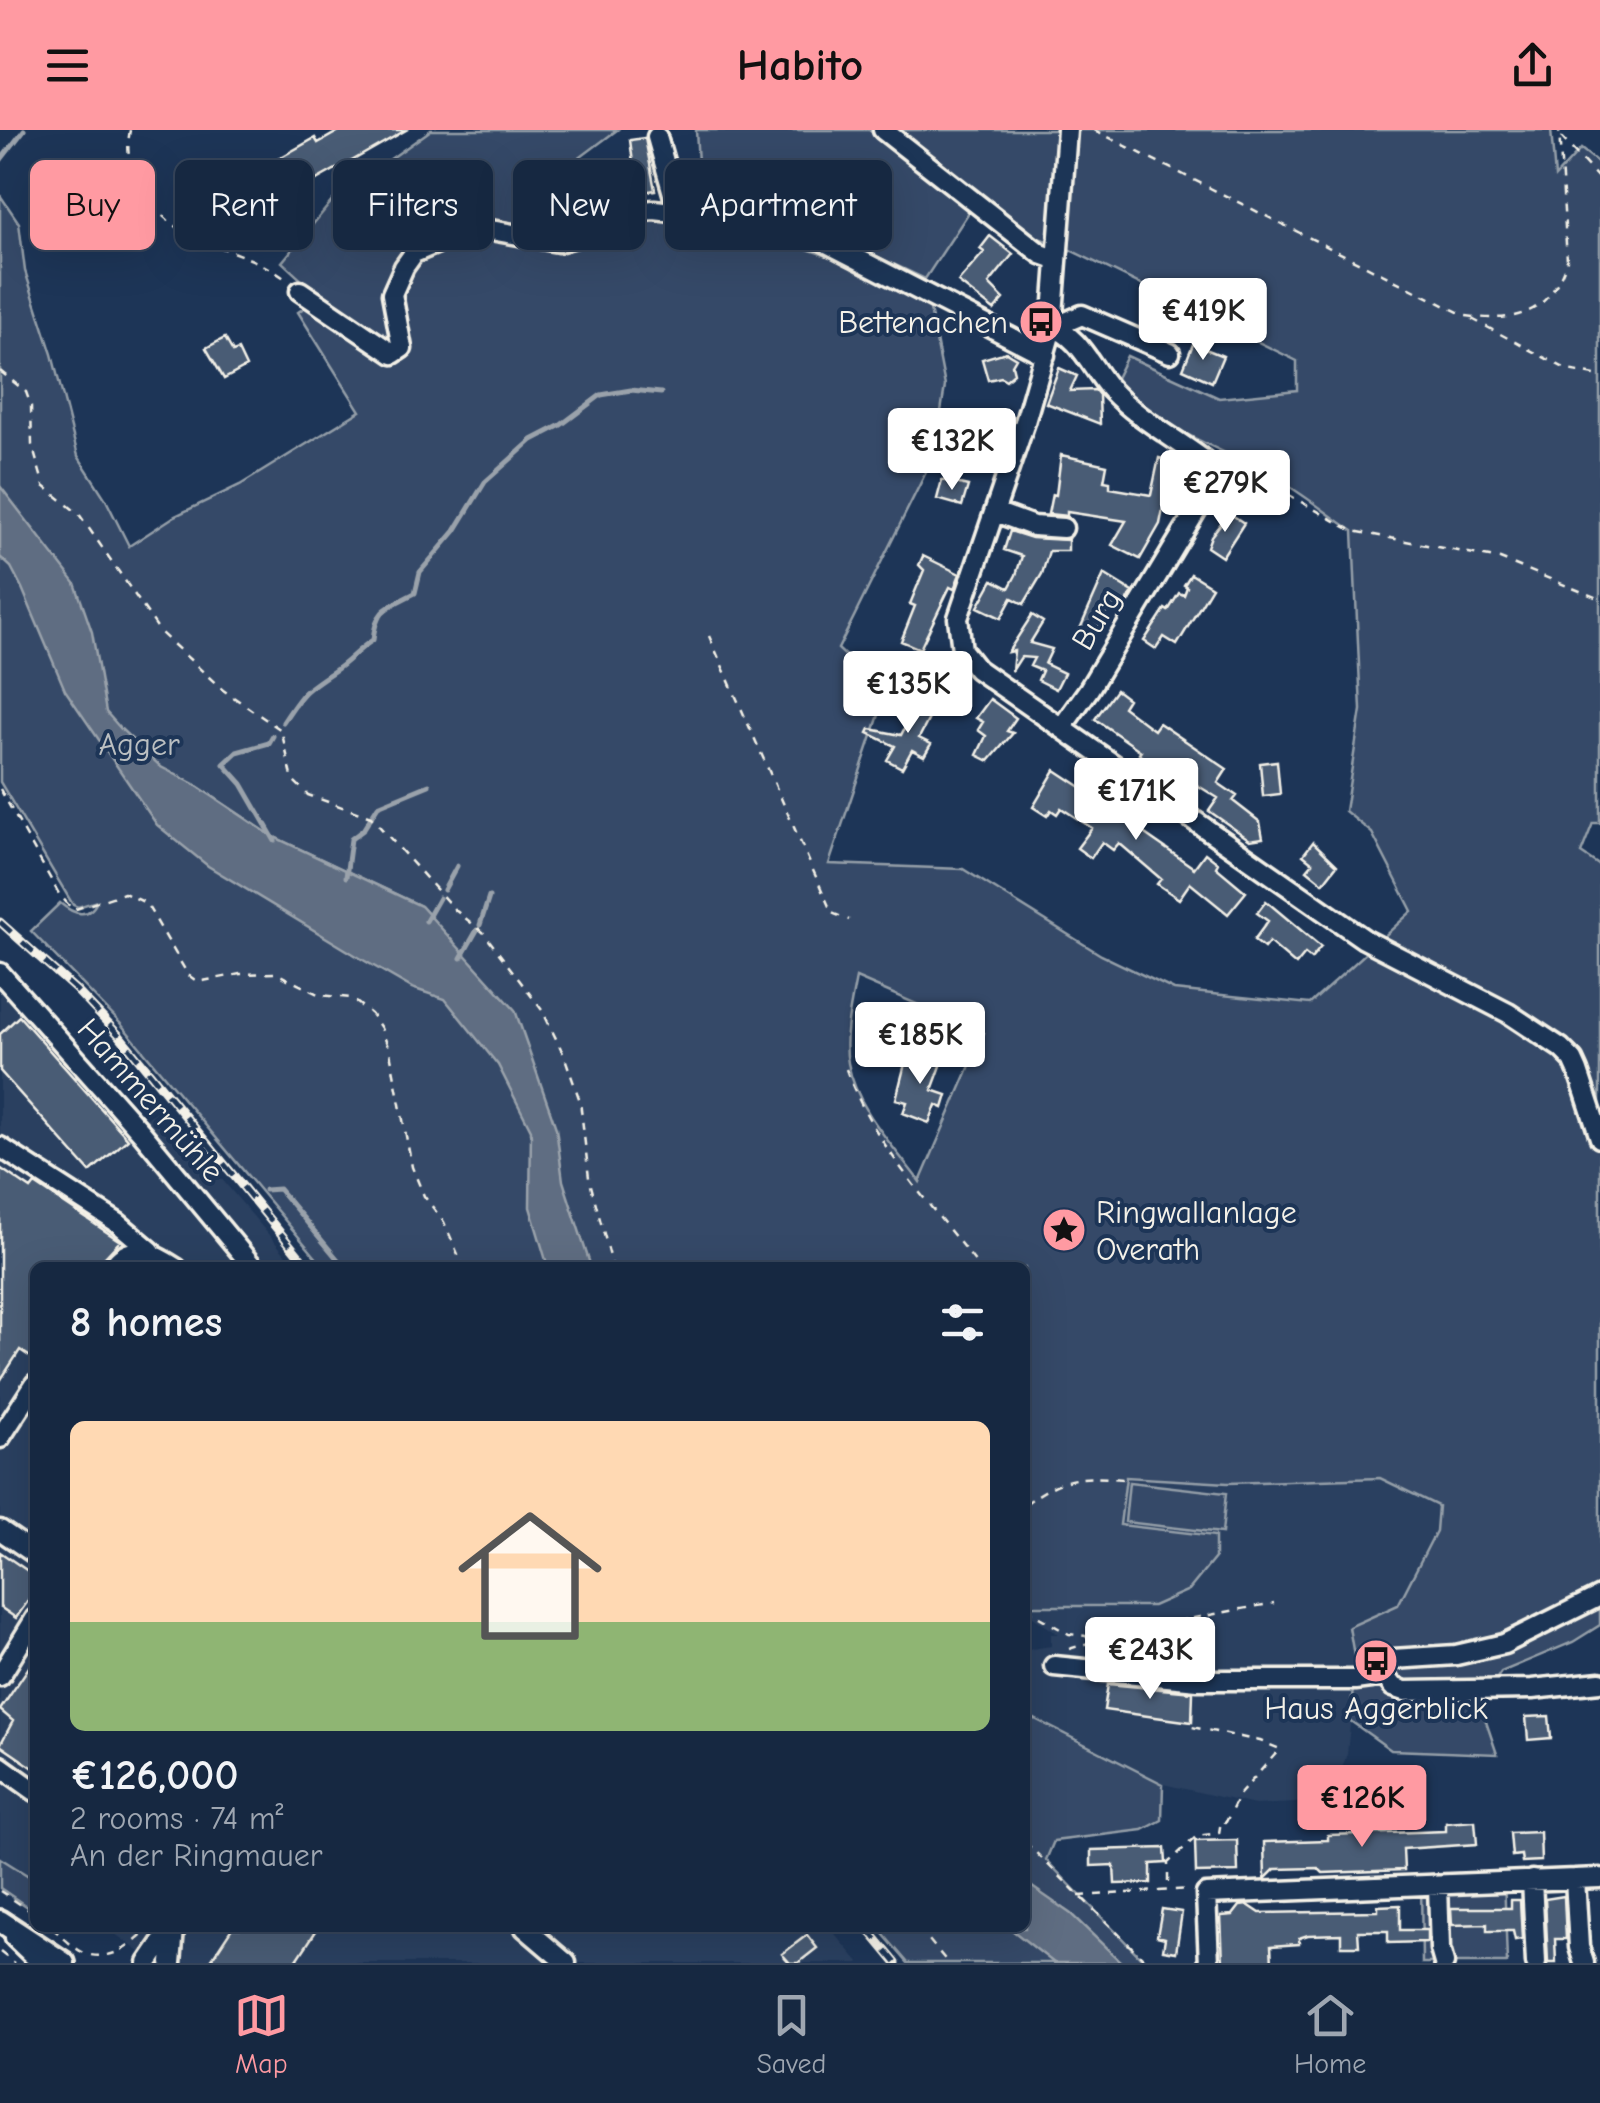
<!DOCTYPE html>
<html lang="en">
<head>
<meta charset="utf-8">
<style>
	:root { --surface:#162841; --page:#1f3048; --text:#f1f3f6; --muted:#9ea6b1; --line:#35445a; --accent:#ff9aa2 }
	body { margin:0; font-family:"Comic Neue",sans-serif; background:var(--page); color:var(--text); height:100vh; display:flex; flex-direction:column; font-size:38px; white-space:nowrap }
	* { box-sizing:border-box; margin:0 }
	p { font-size:32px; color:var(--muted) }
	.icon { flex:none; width:55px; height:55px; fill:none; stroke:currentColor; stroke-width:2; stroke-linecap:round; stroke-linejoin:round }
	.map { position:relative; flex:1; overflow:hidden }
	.panel { position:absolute; left:30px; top:1132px; width:1000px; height:670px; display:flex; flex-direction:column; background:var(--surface); border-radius:15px; box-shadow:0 10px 40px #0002,0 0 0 2px var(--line) }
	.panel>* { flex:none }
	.hud { position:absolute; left:30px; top:30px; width:1000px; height:90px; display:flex; gap:20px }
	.price { position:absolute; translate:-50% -85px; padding:0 22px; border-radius:10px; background:#fff; color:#222; font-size:32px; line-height:65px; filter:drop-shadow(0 2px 5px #0008) }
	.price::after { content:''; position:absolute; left:50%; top:60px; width:30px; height:22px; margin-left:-15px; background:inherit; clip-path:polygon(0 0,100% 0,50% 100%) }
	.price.current { background:var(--accent); color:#111 }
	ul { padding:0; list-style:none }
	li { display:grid; align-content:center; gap:20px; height:530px; padding:0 40px }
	li span { display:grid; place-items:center; height:310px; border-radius:15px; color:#555 }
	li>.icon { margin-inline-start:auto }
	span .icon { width:180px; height:180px; fill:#fffc; stroke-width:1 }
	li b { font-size:42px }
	h2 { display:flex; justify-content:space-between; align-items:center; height:120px; padding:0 40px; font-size:42px }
	.pill { padding:0 35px; border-radius:15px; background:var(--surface); box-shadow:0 10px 40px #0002,0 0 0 2px var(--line); font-size:35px; line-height:90px }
	.pill.current { background:var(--accent); color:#111 }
	header { display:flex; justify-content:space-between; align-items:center; height:130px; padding:0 40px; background:var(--accent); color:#111; font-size:45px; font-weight:800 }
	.dock { display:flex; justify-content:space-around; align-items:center; height:140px; border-top:2px solid var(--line); background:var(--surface); font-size:28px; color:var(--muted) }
	.dock a { display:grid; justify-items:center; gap:5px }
	.dock .current { color:var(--accent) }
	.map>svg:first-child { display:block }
</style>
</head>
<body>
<header><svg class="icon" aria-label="menu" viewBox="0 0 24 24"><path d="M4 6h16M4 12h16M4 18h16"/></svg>Habito<svg class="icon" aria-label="share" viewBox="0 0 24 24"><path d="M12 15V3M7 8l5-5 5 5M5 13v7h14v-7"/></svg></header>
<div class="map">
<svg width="1600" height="1833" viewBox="0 0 1600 1833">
	<rect width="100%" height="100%" fill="#1d3557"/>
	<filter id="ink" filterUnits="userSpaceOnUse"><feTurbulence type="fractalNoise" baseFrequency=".01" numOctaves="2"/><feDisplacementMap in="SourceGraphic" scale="20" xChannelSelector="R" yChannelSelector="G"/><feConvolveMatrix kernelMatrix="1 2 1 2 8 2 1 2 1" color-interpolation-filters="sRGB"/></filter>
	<g filter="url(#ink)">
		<path fill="#2a4060" d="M0,861L130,1002L161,977L296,1137L35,1138V1750L0,1728Z
			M1125,1346L1228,1353L1380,1348L1438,1377L1436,1402L1398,1475L1349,1497L1356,1537L1347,1624L1339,1646L1304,1670L1296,1673L1255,1675L1163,1654L1025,1584V1520L1051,1516V1504H1058L1027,1483V1474L1099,1478L1153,1476L1189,1459L1215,1428V1406L1120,1395Z
			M107,1798H830L860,1833H155Z"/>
		<path fill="#354a67" stroke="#949ea8" stroke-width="2.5" fill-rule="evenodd" d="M431,0H617L550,50L590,106L634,89L676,87L787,112L842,131L928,169L945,256L934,326L838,519L886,564L829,734L963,739L1101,825L1174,860L1310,874L1412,781L1372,703L1345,681L1361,580L1353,401C1329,385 1306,366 1282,352C1224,317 1160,303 1115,250L1127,226L1219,268L1297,260V231L1066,118L1033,106L895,0H1551L1555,47L1581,19L1600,34V693H1593L1581,723L1600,736V1495L1573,1512L1501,1542L1480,1574L1497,1624L1391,1620L1349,1590L1356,1537L1349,1497L1398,1475L1436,1401L1438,1376L1380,1348L1228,1353L1126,1347L1120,1395L1215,1406V1428L1189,1460L1153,1476H1025V1138L324,1137L120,893L31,801L60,773C73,784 89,790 97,771L78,777L73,775L0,652V65L19,93L25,141L52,224L78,326L105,368L129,416L175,386L240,355L360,281L298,182L320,167L282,132L333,70ZM194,654L272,706L421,776L457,817L232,702ZM856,848L984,903L920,1052C894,1017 856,978 848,933C843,907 851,874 856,848Z
			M696,0H869L971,79L925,149L840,109L797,96L717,79L699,49Z
			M1129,1352L1226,1363L1222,1403L1125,1392Z
			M1025,1584L1163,1654L1162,1690L1143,1700L1054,1711L1046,1730L1146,1833H908L878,1798H1025Z
			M0,1728L35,1750V1782L0,1758Z
			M1504,1746L1507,1833H1422L1421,1750Z"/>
		<path fill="#5e6d82" stroke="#9aa2ab" stroke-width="2.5" d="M0,356L75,453L92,502L106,582L121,599L161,637L194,654L272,706L421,776L515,880L556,998L563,1051L591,1137H548L530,1077L531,1000L498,935L445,869L412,858L365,831L208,736L157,695L65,560L22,458L11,437L0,427Z
			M1025,1752L1071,1784L1122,1833H1054L1012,1800L1010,1798H1025Z"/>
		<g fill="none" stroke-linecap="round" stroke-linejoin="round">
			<path stroke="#9aa2ab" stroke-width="5" d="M0,31L24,0
				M283,592C304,560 303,562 334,541C348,532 358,519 373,510C376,478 388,477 415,463L420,442L455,401L485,352L532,310L561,295L601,265L631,260L661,263
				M273,606L269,613L237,622L224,634L242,654L275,711
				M346,747L351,709L363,700L378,676L429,655
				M444,760L457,736
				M426,791L439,768
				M480,795L489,767
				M461,828L477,800
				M265,1060L279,1059L345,1138"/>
		</g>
		<path fill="#485b74" stroke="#f4f1e8" stroke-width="2.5" d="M341,0H406L350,32L369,70L356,77L336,39L302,58L290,37L257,60L282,95L263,108L252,92L248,94L227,64L276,30L315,8L318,13Z
			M645,8L655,60L637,63L630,10Z
			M990,106L1013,124L989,154L1004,169L994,180L958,152L984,122L980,119Z
			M225,208L233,222L238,220L246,237L224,249L206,218Z
			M1193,214L1223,226L1212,252L1183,239Z
			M1006,222L1016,228L1012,235L1014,243L1006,250L1001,247L988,250L982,229Z
			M1059,238L1077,246L1070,261L1095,260L1099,265L1100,294L1046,273Z
			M1061,325L1107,335L1104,351L1110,352V358L1151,365L1159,328L1183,333L1180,343L1200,348L1194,361L1168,354L1160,394L1140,429L1112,415L1126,391L1067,382V386L1048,384L1052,364L1056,365Z
			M942,350L968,356L962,376L937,369Z
			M1229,383L1244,393L1222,427L1207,417L1211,406Z
			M1010,401L1032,408L1068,410V421H1049L1042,444L1024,474L1012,468L1001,488L978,477L993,450L1009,458L1016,445L1022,426L1004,420Z
			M923,426L960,444L954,459L950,457L920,519L901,511L915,476L910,474L924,440L919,435Z
			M1104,444L1133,462L1120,483L1109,476L1090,514L1076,508Z
			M1191,444L1212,457L1177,515L1164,507L1156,519L1144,511L1165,479L1168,481L1179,463L1184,465L1187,457L1184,455Z
			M1032,485L1043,492L1030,513L1052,519L1045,534L1064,543L1056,559L1038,550L1042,541L1030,536L1034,528L1021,527L1012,541L1014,521L1008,522Z
			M1116,560L1128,569L1123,577L1154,600L1159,593L1227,639L1218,653L1237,666L1233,671L1260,692L1263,708L1250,710L1209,681L1218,668L1161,633L1158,637L1139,624L1141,621L1095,589Z
			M920,569L935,577L919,608L931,614L924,626L912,620L902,638L887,630L895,616L868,603L870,599L901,605Z
			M990,569L1016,588L1007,601L1013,603L989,631L977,625L986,606L978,600L983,592L976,588Z
			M1277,631L1280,664L1263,666L1260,633Z
			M1055,640L1119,682L1122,677L1137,689L1132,695L1194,738L1205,723L1218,733L1216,737L1246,762L1228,784L1190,753L1179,769L1157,754L1161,749L1119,713L1113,720L1102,712L1091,728L1077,718L1092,698L1061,678L1057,684L1051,680L1047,686L1033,677Z
			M1313,712L1337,735L1323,753L1307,740L1313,733L1303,725Z
			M1266,771L1321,817L1311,829L1305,824L1296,835L1269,812L1264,818L1254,810L1268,791L1257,783Z
			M19,886L128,1009L90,1042L0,941V904Z
			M908,922L942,933L932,960L947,965L943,978L936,975L929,993L903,983L907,972L896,969Z
			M0,1038L31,1059L35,1054L120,1111L102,1130L100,1138H35V1230L20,1220L0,1251Z
			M0,1422L35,1446V1461L16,1488L0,1477Z
			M35,1528V1639L0,1615L13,1591L0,1580Z
			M1108,1554L1193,1562L1192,1592L1104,1580Z
			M1549,1586L1551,1608L1528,1610L1526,1587Z
			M1475,1691L1477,1714L1403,1719L1404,1740L1323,1743L1318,1738L1275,1739L1265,1749L1264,1712L1328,1710V1705L1446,1701V1693Z
			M1540,1702L1541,1731L1522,1732L1521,1725L1512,1726L1510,1703Z
			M1237,1710L1238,1742L1196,1743L1195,1711Z
			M1165,1718L1166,1733L1151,1734V1753L1115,1754L1114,1735L1091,1736V1720Z
			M1564,1766L1566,1809H1555L1556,1833H1548L1545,1769Z
			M1511,1770H1520L1522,1809L1515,1810L1513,1801H1487V1794L1452,1795L1451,1778H1511Z
			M1248,1775L1260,1783L1378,1781V1776L1400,1775V1800H1427V1812L1388,1813V1801H1358L1359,1816H1341V1804L1308,1805L1299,1808V1814L1271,1816L1272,1833H1223L1221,1786L1233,1785L1240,1776Z
			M1162,1779L1182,1782L1176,1822L1163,1820L1165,1808L1157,1806Z
			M232,1798H318L295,1833H209Z
			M807,1805L817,1818L798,1833H790L782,1824Z"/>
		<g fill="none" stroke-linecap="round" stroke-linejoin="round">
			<defs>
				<path id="minor" d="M883,0L1041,124L1055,129
					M1067,0L1052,198L1025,292L958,488L962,520L977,539L1364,809L1508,883L1561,918L1573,930L1578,941L1600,1008
					M657,7L678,81
					M300,161L393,224L402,218L392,164L404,137L414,123L468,100L485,99L558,112L590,103L632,82L654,80L718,87L821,110L1045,225
					M1052,198C1079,204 1093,241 1111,260C1141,292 1180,310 1213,337L1212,352L1205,366L1089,559L1062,597
					M1052,198L1082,185L1170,223
					M995,382L1033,396L1063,398
					M0,843L142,1003L254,1138
					M0,1017L118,1093L151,1121
					M112,1138C131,1110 153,1124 176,1138
					M0,1308L35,1254
					M0,1400L35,1424
					M1054,1536L1198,1550H1355L1385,1546
					M0,1546L35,1489
					M1385,1546L1387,1535L1393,1529L1456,1525L1504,1514L1600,1466
					M1385,1546L1393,1557L1405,1561L1532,1559L1600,1552
					M0,1636L35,1661
					M1575,1749L1579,1817L1584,1833
					M1532,1750L1536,1833
					M1438,1755L1440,1819L1444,1833
					M525,1798L566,1833
					M15,1808L41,1833
					M148,1833L172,1798
					M171,1833L174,1799
					M1209,1833L1206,1764L1600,1748"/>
				<path id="major" d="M0,1791L64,1833"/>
			</defs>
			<use href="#minor" stroke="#f4f1e8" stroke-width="25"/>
			<use href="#major" stroke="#f4f1e8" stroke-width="28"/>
			<path stroke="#f4f1e8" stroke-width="2.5" stroke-dasharray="8 8" stroke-linecap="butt" d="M130,0C126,20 129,35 138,54C174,120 237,111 288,151
				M1094,0L1466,186C1519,193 1550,183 1567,130L1559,0
				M1561,7L1600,50
				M1472,189L1568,240L1600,246
				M0,241L26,262L31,276L32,315L44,356L79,384L161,503L223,560L281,600L293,650L308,665L371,687L455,780L483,802L542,880L564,925L580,971L589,1048L613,1138
				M1229,338L1257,347L1353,401L1500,429L1600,469
				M709,506L832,783L849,790
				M0,659L59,764L73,780L124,763L146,773L188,845L198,852L240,844L276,843L320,865L351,868L371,884L381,898L390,922L412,1037L424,1066L444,1092L464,1138
				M846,939C873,1014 931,1075 980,1138
				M1025,1374C1062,1347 1078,1345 1123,1349
				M1025,1479L1069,1504L1086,1506L1089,1510
				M1069,1519L1130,1500L1274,1473
				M1025,1712L1148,1833
				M1168,1752V1733L1197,1706L1219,1703L1221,1691L1226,1692L1239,1665L1280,1619L1260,1611L1192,1597
				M0,1761L35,1784
				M1079,1766L1190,1759
				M52,1798C61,1805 73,1818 84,1823C109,1833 134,1815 149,1798
				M919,1798L948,1833
				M0,1822L14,1833"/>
			<use href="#minor" stroke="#1d3557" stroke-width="18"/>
			<use href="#major" stroke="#1d3557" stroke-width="20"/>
			<defs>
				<path id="rail" d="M0,792L76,860L119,905L309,1138
					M867,1798L896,1833"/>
			</defs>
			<use href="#rail" stroke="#f4f1e8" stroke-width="9"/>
			<use href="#rail" stroke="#1d3557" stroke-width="5" stroke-dasharray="15" stroke-linecap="butt"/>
		</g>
	</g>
	<defs>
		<symbol id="bus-disc" viewBox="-11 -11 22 22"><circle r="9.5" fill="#ff9aa2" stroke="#1d3557"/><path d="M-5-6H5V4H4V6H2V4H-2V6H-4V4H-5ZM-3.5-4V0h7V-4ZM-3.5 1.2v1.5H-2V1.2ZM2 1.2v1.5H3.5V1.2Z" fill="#111"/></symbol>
		<symbol id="sight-disc" viewBox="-11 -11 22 22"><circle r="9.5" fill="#ff9aa2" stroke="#1d3557"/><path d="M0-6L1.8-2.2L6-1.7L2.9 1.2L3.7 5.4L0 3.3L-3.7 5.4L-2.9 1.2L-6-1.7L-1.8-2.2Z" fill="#111"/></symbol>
	</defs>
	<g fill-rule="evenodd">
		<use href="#bus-disc" x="1016" y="167" width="50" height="50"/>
		<use href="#sight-disc" x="1039" y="1075" width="50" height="50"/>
		<use href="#bus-disc" x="1351" y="1506" width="50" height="50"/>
	</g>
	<g text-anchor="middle" stroke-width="8" stroke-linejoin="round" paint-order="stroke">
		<g font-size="32" fill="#f4f1e8" stroke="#1d3557" text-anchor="end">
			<text x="1008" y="203">Bettenachen</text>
			<text x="1096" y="1093" text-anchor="start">Ringwallanlage<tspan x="1096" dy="37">Overath</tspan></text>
			<text x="1376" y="1589" text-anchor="middle">Haus Aggerblick</text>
		</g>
		<g font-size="32" fill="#f4f1e8" stroke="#1d3557">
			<text transform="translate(1096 489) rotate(-59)" y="11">Burg</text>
			<text transform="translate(151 970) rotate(49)" y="11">Hammermühle</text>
		</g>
		<g font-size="32" fill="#bbbfc1" stroke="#1d3557">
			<text x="139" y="625">Agger</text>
		</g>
	</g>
</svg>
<b class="price" style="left:1203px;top:233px">€419K</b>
<b class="price" style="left:952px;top:363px">€132K</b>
<b class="price" style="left:1225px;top:405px">€279K</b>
<b class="price" style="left:908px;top:606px">€135K</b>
<b class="price" style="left:1136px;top:713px">€171K</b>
<b class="price" style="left:920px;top:957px">€185K</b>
<b class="price" style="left:1150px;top:1572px">€243K</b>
<b class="price current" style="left:1362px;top:1720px">€126K</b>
<div class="hud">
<a class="pill current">Buy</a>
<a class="pill">Rent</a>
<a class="pill">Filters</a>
<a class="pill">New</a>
<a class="pill">Apartment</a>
</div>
<section class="panel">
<h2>8 homes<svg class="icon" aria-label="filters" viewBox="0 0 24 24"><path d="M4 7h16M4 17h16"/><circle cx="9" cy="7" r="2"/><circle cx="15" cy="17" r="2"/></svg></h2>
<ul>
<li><span style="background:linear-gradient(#ffd9b3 65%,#8fb573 0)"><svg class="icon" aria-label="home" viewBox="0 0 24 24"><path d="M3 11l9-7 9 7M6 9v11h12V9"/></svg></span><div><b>€126,000</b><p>2 rooms · 74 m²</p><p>An der Ringmauer</p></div></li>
</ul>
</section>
</div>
<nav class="dock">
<a class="current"><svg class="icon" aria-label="map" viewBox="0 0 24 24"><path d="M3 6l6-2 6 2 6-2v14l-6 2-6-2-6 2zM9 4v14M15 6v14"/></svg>Map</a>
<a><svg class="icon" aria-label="saved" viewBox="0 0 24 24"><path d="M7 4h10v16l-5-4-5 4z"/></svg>Saved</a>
<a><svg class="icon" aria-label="home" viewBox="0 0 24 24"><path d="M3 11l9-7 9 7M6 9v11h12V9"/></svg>Home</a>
</nav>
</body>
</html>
